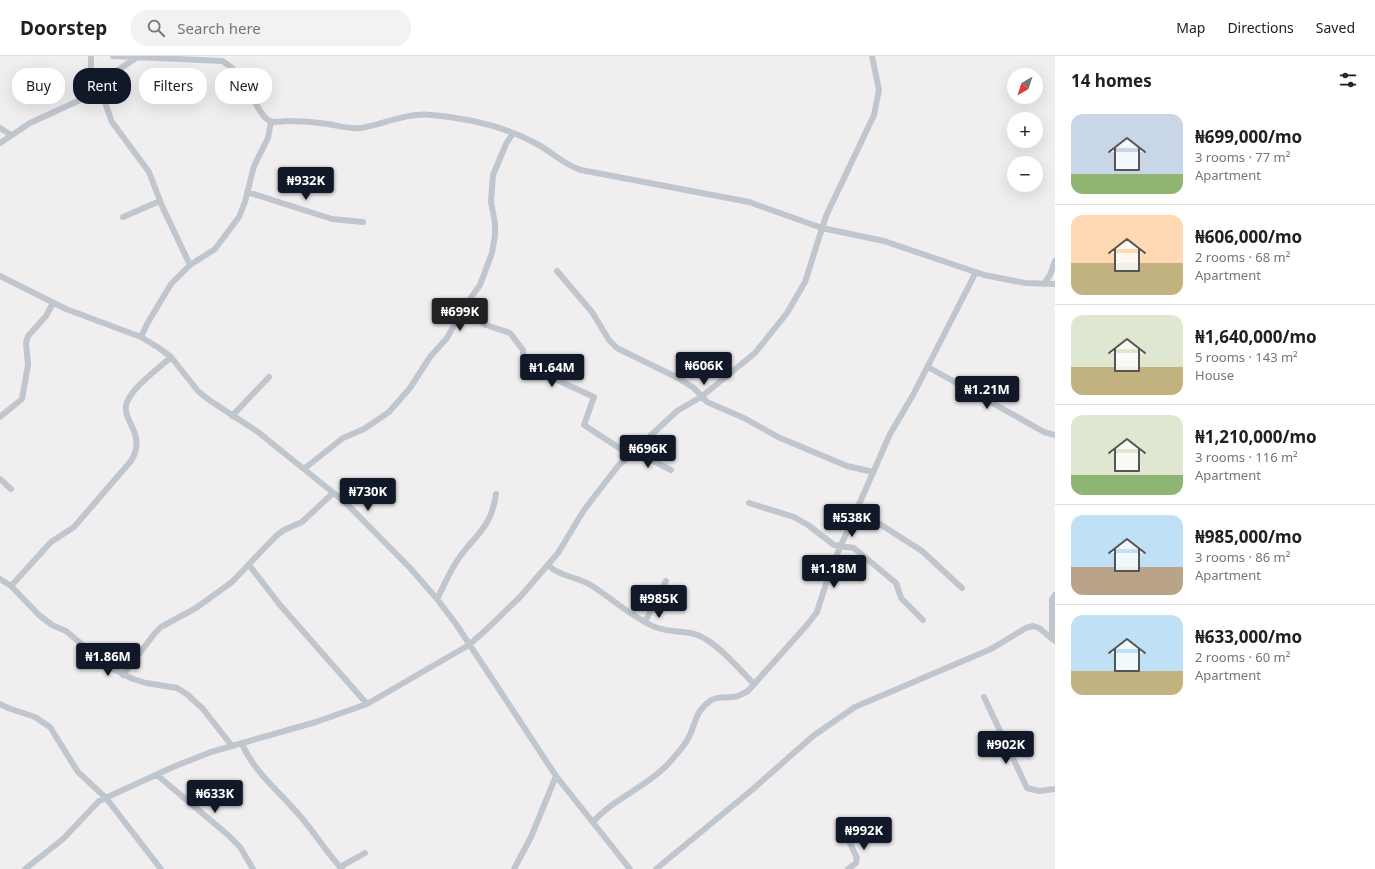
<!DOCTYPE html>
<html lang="en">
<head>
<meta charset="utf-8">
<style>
	:root { --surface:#fff; --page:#f2f2f2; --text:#202124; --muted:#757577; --line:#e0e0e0; --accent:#111827 }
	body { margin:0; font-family:"Noto Sans",sans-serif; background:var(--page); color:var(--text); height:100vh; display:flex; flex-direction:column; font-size:15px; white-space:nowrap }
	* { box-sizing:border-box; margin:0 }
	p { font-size:13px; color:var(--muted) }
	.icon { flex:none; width:22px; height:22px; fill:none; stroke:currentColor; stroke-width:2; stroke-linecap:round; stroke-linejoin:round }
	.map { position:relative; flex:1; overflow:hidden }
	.panel { display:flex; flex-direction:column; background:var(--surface); width:320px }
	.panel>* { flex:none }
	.guide { position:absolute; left:12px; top:12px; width:380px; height:36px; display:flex; gap:8px }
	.needle { width:26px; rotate:219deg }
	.fabs { position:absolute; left:1007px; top:12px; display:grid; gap:8px }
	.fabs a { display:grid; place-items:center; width:36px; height:36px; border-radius:50%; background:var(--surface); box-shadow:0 4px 16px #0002; font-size:20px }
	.price { position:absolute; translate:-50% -34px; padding:0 9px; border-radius:4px; background:var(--accent); color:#fff; font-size:13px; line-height:26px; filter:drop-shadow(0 1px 2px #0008) }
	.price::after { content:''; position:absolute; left:50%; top:24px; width:12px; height:9px; margin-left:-6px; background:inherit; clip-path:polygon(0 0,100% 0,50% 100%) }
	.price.active { background:#222; color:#fff }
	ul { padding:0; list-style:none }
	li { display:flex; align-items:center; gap:12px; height:100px; padding:0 16px }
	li+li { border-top:1px solid var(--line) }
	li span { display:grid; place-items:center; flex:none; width:112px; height:80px; border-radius:12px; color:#555 }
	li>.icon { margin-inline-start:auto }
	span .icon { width:48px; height:48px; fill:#fffc; stroke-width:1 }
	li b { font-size:17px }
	h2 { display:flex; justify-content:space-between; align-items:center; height:48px; padding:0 16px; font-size:17px }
	.tag { padding:0 14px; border-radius:16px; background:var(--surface); box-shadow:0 4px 16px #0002; font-size:14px; line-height:36px }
	.tag.active { background:var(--accent); color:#fff }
	header { display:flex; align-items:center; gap:24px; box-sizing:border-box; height:56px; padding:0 20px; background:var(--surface); border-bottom:1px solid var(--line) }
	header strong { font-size:19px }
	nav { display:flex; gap:22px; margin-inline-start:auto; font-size:14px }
	.search { width:280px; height:36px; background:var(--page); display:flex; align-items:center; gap:10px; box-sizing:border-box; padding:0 14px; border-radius:16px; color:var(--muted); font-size:15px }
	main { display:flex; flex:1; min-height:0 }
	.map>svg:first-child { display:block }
</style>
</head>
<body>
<header>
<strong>Doorstep</strong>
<div class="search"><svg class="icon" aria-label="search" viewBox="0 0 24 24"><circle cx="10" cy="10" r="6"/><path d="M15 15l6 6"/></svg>Search here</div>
<nav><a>Map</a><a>Directions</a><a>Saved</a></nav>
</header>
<main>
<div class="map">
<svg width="1055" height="813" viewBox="0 0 1055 813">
	<rect width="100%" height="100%" fill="#f0eeee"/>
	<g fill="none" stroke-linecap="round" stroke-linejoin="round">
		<path stroke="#c0c6ce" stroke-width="6" d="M113,0L222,5C247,17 257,61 270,65C275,67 283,65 288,65C301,65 315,66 328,68C339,70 349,73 361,72C384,68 408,56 432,59C467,62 506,71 537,88C552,96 564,109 581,114L749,146L822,172L884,185L984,219L1025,227L1055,228
			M99,30L112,66L149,116L162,150L190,209
			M91,39L94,23L91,20V0
			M0,72L11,79
			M0,87L30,67L91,39L115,16L136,2
			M247,136L332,163L363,166
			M123,161L160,145
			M557,215L592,256L609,284L617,292L678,322L694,332L707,346L744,362L778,381L847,410L873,416
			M0,220L66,253L141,281L159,292L171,301L198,335L209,344L258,376L346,447L411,513L437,543L456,568L556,720L630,813
			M1044,228L1050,219L1055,205
			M463,253L486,269L510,277L523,294V301L546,319L594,341L584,369L630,399
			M141,281L147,268L171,228L190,209L215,193L239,161L245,146L254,110L268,82L271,66
			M928,311L1044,376L1055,379
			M232,360L269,321
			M0,361L22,343L28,309L26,287L28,280L46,260L53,247
			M634,395L671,414
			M305,412L343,382L364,373L389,356L410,332L430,301L447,282L467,247L480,229L492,197L495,179V167L491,146L493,119L506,88L513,77
			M0,423L11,433
			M749,447L794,461L808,469L834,489L854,492L896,527L901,542L923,564
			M858,454L922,495L962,532
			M249,509L280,549L367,648
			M548,509C559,520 576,521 589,528C612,542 631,561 655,571C668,576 679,575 691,577C713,581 739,613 754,628
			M0,523L11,530L39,559L52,569L66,575L109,611L133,623L146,627L177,632L188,639L203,653L232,690
			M11,530L51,486L74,471L131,405C148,377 120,365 127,346C134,330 158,313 171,301
			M437,543C444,530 450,514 459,502C477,477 491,472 496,438
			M645,566L666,525
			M1052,583V543L1055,539
			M123,619L155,577L161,571L196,552L232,526L276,480L284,474L302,466L333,437
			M984,641L1027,732L1039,735L1055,733
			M0,648L8,652L35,661L50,671L78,716L106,742L161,813
			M242,688C254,716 280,736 300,760C315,777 326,796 342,813
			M157,719L228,779L240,791L253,813
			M593,766C614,742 647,731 668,708C676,699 685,690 690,679C696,665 696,655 710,645C717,640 726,642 734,641C738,641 744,637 748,635L807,569L817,556L831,512L890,378L913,339L976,216
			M842,770L857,802L856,807L848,813
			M340,811L365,797
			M25,813L63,783L99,745L173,711L211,696L316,666L367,648L469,589L488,572L520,541L558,497L584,454L618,410L677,355L701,341L755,297L787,257L805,226L826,160L874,59L879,34L872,0
			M514,813L531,781L556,720
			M656,813L753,733L813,680L855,651L991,593L1026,572L1033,570L1039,572L1055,585"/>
	</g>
</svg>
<div class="fabs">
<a><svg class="needle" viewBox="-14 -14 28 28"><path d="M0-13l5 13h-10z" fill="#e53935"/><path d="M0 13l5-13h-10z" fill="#757577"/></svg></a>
<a>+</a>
<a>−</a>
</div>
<b class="price" style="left:306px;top:145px">₦932K</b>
<b class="price active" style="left:460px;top:276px">₦699K</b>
<b class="price" style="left:704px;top:330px">₦606K</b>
<b class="price" style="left:552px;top:332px">₦1.64M</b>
<b class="price" style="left:987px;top:354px">₦1.21M</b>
<b class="price" style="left:648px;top:413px">₦696K</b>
<b class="price" style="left:368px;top:456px">₦730K</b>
<b class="price" style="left:852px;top:482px">₦538K</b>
<b class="price" style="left:834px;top:533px">₦1.18M</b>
<b class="price" style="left:659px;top:563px">₦985K</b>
<b class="price" style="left:108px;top:621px">₦1.86M</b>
<b class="price" style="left:1006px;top:709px">₦902K</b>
<b class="price" style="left:215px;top:758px">₦633K</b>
<b class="price" style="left:864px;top:795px">₦992K</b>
<div class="guide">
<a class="tag">Buy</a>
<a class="tag active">Rent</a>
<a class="tag">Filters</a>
<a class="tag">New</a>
</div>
</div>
<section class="panel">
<h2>14 homes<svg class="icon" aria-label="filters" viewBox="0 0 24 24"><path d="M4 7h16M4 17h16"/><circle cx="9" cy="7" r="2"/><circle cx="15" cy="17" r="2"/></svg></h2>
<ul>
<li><span style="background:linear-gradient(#c9d6e8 75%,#8fb573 0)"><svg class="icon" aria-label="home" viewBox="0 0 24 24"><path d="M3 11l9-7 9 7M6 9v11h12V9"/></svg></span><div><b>₦699,000/mo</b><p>3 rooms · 77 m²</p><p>Apartment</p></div></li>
<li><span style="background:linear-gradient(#ffd9b3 60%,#c2b280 0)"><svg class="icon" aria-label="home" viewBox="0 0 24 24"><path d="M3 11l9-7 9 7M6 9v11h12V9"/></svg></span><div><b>₦606,000/mo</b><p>2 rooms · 68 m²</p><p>Apartment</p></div></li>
<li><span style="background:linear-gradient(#dfe7d0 65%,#c2b280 0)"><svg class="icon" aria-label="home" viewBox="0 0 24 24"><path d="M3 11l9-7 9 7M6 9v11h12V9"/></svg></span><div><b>₦1,640,000/mo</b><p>5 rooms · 143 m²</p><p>House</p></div></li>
<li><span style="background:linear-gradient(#dfe7d0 75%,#8fb573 0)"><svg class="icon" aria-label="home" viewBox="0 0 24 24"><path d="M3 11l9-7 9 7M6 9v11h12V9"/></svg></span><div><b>₦1,210,000/mo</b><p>3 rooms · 116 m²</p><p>Apartment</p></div></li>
<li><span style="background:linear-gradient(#bfe0f5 65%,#b9a48a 0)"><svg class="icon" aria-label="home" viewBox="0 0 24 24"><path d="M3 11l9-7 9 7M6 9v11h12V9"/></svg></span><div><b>₦985,000/mo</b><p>3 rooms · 86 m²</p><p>Apartment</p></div></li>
<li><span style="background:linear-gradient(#bfe0f5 70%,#c2b280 0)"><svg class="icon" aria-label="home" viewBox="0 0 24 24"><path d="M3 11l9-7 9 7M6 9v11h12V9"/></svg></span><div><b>₦633,000/mo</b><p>2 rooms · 60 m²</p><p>Apartment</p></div></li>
</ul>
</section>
</main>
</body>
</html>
